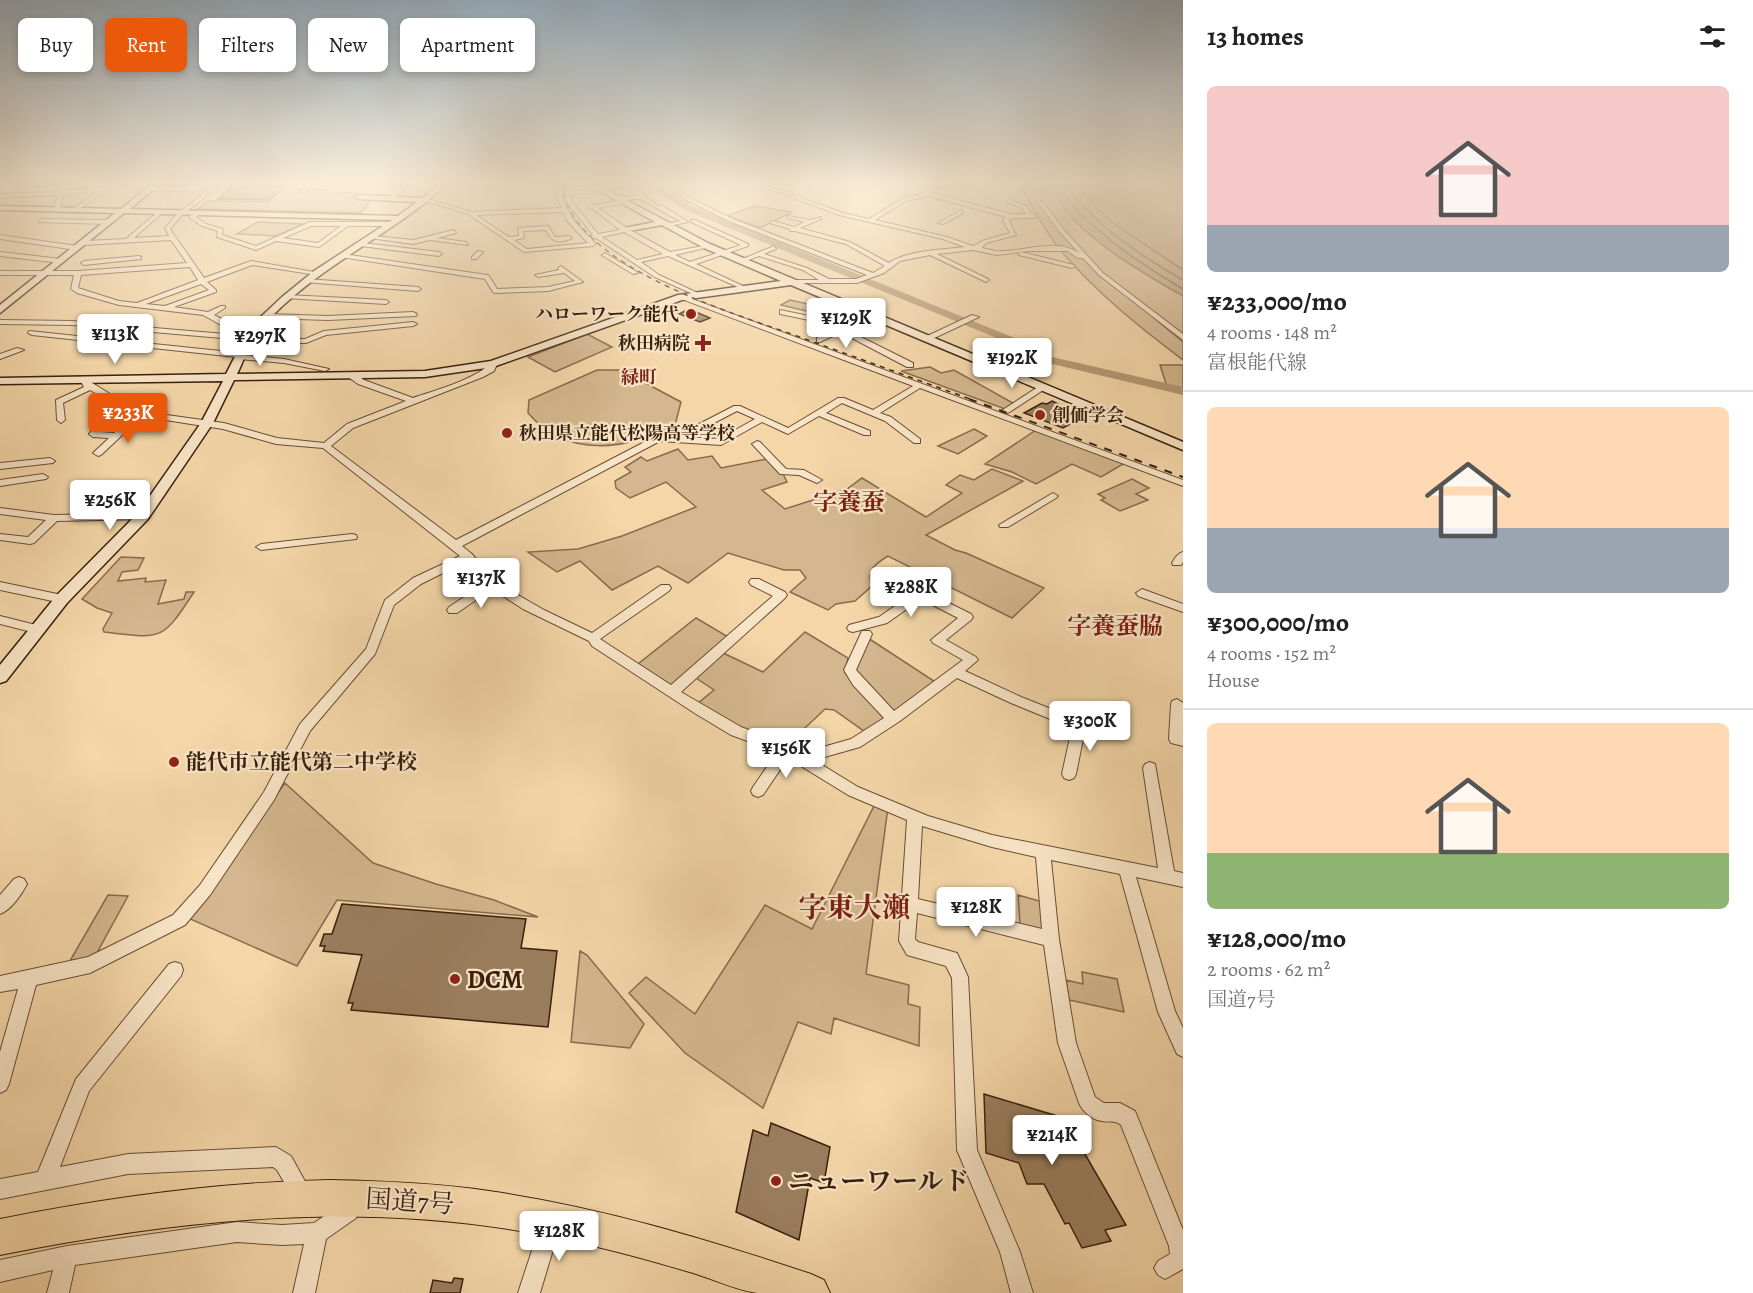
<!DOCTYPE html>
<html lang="en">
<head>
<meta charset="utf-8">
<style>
	:root { --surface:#fff; --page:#f2f2f2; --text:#222; --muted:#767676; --line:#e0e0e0; --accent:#ea580c }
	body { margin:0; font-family:Alegreya,"Noto Serif JP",serif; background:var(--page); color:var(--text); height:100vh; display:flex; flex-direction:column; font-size:22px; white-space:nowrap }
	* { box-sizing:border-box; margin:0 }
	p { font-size:20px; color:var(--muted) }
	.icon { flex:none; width:33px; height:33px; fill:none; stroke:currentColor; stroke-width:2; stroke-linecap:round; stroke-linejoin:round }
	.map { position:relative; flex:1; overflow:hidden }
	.details { display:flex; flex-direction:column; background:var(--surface); width:570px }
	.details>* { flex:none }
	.banner { position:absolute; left:18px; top:18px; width:570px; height:54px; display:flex; gap:12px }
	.price { position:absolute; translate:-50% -51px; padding:0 14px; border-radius:6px; background:#fff; color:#222; font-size:20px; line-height:39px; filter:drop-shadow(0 2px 3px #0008) }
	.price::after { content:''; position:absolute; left:50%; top:36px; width:18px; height:14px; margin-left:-9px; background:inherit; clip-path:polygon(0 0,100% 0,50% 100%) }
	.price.current { background:var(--accent); color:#fff }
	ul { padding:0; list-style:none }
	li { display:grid; align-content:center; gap:12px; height:318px; padding:0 24px }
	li+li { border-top:2px solid var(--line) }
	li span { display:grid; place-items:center; height:186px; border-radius:9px; color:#555 }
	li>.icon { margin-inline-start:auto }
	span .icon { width:108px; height:108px; fill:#fffc; stroke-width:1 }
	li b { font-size:26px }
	h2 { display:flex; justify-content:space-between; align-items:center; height:72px; padding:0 24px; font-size:26px }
	.pill { padding:0 21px; border-radius:9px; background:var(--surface); box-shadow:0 3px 9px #0003; font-size:21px; line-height:54px }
	.pill.current { background:var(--accent); color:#fff }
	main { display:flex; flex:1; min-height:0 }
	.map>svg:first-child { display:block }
</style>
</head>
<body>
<main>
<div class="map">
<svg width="1183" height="1293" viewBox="0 0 1183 1293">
	<rect width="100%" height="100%" fill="#f4d6a8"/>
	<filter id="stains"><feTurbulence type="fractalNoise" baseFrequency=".00333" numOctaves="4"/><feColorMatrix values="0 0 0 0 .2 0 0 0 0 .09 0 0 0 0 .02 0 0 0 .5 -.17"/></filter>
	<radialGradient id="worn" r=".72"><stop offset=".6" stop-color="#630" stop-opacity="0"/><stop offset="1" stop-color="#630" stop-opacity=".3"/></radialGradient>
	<path fill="#d4b78e" stroke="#866b4e" stroke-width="1.5" d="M1018,184H1048C1054,192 1059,203 1066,211C1097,247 1142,272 1183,296V335L1161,317L1154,318L1183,342V360C1138,326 1093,290 1057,246C1042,226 1031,204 1018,184Z
		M284,189L328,190L327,192L355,193L352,197H373L361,213L198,209L208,201L268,202Z
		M755,206L792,212L760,228L727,216Z
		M258,222L303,224L277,236L237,234Z
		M790,300L844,312L836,318L781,305Z
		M587,334L612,347L555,372L528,357Z
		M1160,365H1183V394L1168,390Z
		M930,367L941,373L954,370L1013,403L1005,409L901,371Z
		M597,370H621L681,402L675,425C626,450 568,459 528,413L529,400Z
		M974,429L987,436L958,454L938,446Z
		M1036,430L1125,463L1101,477L1072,464L1036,484L1012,472L985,464Z
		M678,449L688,460L712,456L721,468L767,459L783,474L787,482L762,490L785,509L847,489L862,478L926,517L962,493L946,485L960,475L974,480L992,469L1023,481L926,535L955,550L966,553L1044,588L1012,618L888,556C875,564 866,570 872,586L855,601L836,604L828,610L790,592L806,578L800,570H784L728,553L688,583L658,566L612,590L580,561L557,572L528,552L578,549L622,536L696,507L666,482L630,498L616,488L615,481L631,472L625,467L641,457L647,461Z
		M1132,479L1149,488L1136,494L1148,500L1120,511L1101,500L1105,498L1098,494Z
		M121,557L144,558L138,570L122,572L118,581L146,578L145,582L166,580L158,604L184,599L186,592H194C162,641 163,639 104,632L103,629L112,613L97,608L82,599Z
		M696,618L730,638L672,686L638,664Z
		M805,632L848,658L845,673L887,717L864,731L834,710L825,709L786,746L740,728L697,704L714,690L693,676L721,652L763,672Z
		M868,638L937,683L894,713C883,694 861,687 854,666Z
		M285,783L373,863L436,884L494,900L538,917L337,900L297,966L188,918Z
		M876,802L888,807L866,974L909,985L908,1004L920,1007L919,1046L834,1018L831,1034L798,1022L763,1108L685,1053L629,993L646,977L695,1014L765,905L812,929Z
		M108,895L128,896L93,960L67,966Z
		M1018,895L1043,902L1046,931L1020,925Z
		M580,951L587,955L644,1024L630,1048L571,1042Z
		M1082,972L1117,979L1124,1012L1069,1000L1066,980L1083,984Z"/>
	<path fill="#b49873" stroke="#83684a" stroke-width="1.5" d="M1048,184H1183V296C1142,272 1097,247 1066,211C1059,203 1054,192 1048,184Z"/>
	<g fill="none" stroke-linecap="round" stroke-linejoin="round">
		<path stroke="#765c40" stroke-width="1.5" d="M1055,184C1090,230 1134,260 1183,289
			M1064,184C1096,226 1138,254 1183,280
			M1075,184L1110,221L1183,270"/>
		<path fill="#b49873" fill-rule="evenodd" d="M646,184H655L691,206L1012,337L1052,357L1183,387V395L1044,362L1004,341L685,210Z"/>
	</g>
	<path fill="#9a7e5e" stroke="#391f0d" stroke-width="1.5" d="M247,185L284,186L269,200L218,199L231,188H243Z
		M689,309L710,318L700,322L679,314Z
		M1052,401L1062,406L1058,408L1081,418L1063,428L1024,413L1042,403L1047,404Z
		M342,904L526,919L521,948L557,951L548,1027L351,1010L353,1003H348L362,955L323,951L325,946H320L324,934H332Z
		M984,1094L1064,1118L1126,1225L1105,1230L1111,1241L1082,1248L1069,1223L1065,1224L1044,1184H1027L1019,1163L986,1153Z
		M771,1123L830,1147L824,1183L810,1178L799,1240L736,1212L753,1130L768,1136Z
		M454,1278L463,1279L460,1293H430L433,1280L452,1283Z"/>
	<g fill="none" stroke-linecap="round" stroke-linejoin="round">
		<defs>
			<path id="street" d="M7,184H50L47,186Z
				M61,184H66L64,191L104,187L109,184H115L75,212L73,209L98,191L63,195L60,209L57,211L54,209L58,195L0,198V194L58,192Z
				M308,184H314L305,192H301Z
				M403,184H409L393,199H389V197Z
				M556,184H562C562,207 574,222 589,237L593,235L565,200V184H569L570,190L606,192L570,194L571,200L598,234L620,230L592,208H589V206L623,200L625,203L598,208L630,230L670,252L709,245V247L675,255L690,262L741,245L691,222V220H695L748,244V246L696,264L745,287L740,288L668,256L641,262L659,275L700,294L695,295L655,277L596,238L591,239L596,244L593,246L524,252L468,214L422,200L425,198L471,212L562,208L556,195ZM563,212L568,222L588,243L527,249L514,240L524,238L523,231L546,230C552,243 559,244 572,238L569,236L555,237L548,226L518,228L519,236L509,237L476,215ZM624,232L663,254L637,260L602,237Z
				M621,184H634L632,186L657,205L663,206L688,222L664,227V225L680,221L640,199L615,200L617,197L636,196L626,186L605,189L602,187Z
				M663,184H669L688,197L733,219L873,273L885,266L846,244L795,231H790V229L770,223L773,221L794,227L805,222L788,218V216L810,220L821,217V219L800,228L850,242L889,263C907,250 943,250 965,247L943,239L839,215L757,184H763L843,213L869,219L902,199L924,193L923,191L955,184L929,192L1010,214H1026L1022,208L1007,202L1009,199L1026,206L1032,214L1037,216L1034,218H1012L1009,221L1016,235L986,243L982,248C986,249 991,250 996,251C1023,253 1054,237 1079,253L1059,231L1038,203L1043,202L1063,229L1103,273L1183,334V340L1099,275L1083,258H1078L1067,251H1028L997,255L973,250L937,254L988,279L989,280L986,282L930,255L900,261L884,273L857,283H789V281L791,280H819L803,270L759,256L741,263L738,261L774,246L776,249L764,254L807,268L829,279H856L867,275L729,221L684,199ZM929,196L1006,217L1003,221L1010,233L982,241L973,246L947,237L875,220L906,201Z
				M869,184H885L887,185L884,187Z
				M213,186L215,189L181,216L170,229L204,278L251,261L320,273L317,275L252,265L207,282L216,290V292L174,307L208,312L221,306H225V308L214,315L226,321L257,327V331L221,325L203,315L119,305L77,293L71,289L74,275H0V271H78L187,263L171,240L84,245L81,243L84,241L126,239L160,210L162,213L134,238L169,236L165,228L177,214L208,190L149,191L147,188ZM190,267L198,280L137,303L119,301L78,288L81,275ZM201,284L209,290L165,306L146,304Z
				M961,210L963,213L943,224L938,223Z
				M196,212L201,213L196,217L206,224L223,229L222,235L256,246L310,222H392L395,224L392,226H348L319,247L276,241L256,250L217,237L218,231L202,226L190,218V216ZM311,226H341L318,243L283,238Z
				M41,219L107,220L110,222L107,224L39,222Z
				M454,230L456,233L437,238L466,242L468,245L430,240L413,244L370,238L373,236L413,240Z
				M0,235L77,246L80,248L77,250L0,239Z
				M363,243L439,252L442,254L439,256L361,246Z
				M478,251L483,252L476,259H472V257Z
				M0,252L61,259L64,261L61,263L0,256Z
				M1021,252L1074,265L1075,266L1072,268L1019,255L1018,254Z
				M605,253L637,272L638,273L633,274L603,256L602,255Z
				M343,254L487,275L489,276L497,289L548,287L575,281L564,273L538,277L535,275L559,270L558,268L561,266L583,282L548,291L495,293L493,292L485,279L341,257V255Z
				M139,256L141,257V259L84,265L81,263L84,261Z
				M306,279L418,287L421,289L418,291L304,282L303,281Z
				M287,295L386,300L389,302L386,304L285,298L284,297Z
				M681,295L1183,480V486L920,388L880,413L891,417L920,439V443H914L885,421L842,403L826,413L870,431V435H864L819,416L788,434L762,422L721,445L660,441L462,546L472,554L489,575L506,588L544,610L592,633L661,585H669L671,588L669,591L600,639L671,685L773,596L751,585L749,582L751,579H759L785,592L787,595L785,598L681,692L741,727L791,746L802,753L851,739L884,718L853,685L844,670L862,631H870L872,634L856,670L894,711L963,660L933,643L931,640L958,618L921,599L887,623L853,632L849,631L847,628L849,625L879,617L912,594L893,585L891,582L893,579H901L971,614L973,617L971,620L946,640L976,657L978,660L965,671L1021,697L1074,718L1078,706H1088L1089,709L1076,774L1074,778L1069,780L1064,778L1062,774L1072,728L1011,703L957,678L900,721L860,747L814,760L858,787L928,816L992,835L1158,868L1143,768L1145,764L1150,762L1155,764L1174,871L1183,873V887L1136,877L1175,1011L1183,1028V1057L1177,1054L1158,1012L1120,874L1051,860L1059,939L1076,1043L1095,1097L1104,1103H1120L1135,1111L1183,1230V1269L1165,1279L1158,1275L1154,1268L1158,1261L1170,1254L1169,1246L1121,1125C1114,1119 1109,1123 1102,1121C1092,1120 1082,1111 1079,1103L1058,1043L1044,945L917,913L915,939L918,942L957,953L968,977L977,1150L1020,1252L1033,1293H1011L1000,1252L957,1150L952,978L946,966L907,955L899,941L907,820L848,795L788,758L763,795L758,797L753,795L751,791L753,787L777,752L731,735L696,714L592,646L589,641L523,609L492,589L457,613H449L447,610L449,607L485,583L465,562L421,584L394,605L375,654L310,731L274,800L210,895L185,925L90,973L36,985L9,1084L6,1090L0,1093V1052L18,989L0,992V976L88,957L173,915L200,885L264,792L300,724L366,649L385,600L413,578L460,556L323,448L276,444L223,429L146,417L136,422L101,455L98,456L93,453L109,438L93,437L89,434L109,412L122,408L90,390L63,403L65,420L61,423L57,420L56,400L84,387L80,380L84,378L138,411L224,423L277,438L324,443L347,424L406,401L358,384L348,377V373H354L364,380L413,398C430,392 483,377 490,362H496L497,364L494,371L483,377L353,428L331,446L456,540L656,436H676L734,406H740L788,428L838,398H844L873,410L913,386L679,298V296ZM737,411L755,419L719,439L687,437ZM128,412L135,415L114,433L100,432L115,416ZM922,826L992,847L1036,857L1042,929L918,899Z
				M780,310L843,323L863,311L870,313L849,328L820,342H817V338L838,326L780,314Z
				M413,312L417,314L416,316L328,320L268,318L264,316L268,314L328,316Z
				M972,315L979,317L930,340L923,338Z
				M0,320L72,321L249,336L252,339H305L324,331L413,322L417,324L413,326L326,335L306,343H245V340L72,325L0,324Z
				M883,320L890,322L879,331L859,336L913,363V367H907L848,336L873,327Z
				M29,331L240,353L244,355L284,359L329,369L325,371L284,363L240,359L236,357L32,335L28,333Z
				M17,348L24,350L0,359V354Z
				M1044,352H1047V356L1012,360L991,367L987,365L1011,356Z
				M1041,385L1048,387L1008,413L1001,411Z
				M757,441L760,442L786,469L804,470L822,480L817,483L799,475L780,474L752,444Z
				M50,458L55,461L53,463L0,469V463Z
				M43,474L48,477L46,479L0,486V480Z
				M1053,493L1058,496L1056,498L1008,527H1000L999,525Z
				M0,508L54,515L143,513L148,516L143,519L57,521L34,543L30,544L0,540V534L28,537L46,520L0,514Z
				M352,534L356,535L357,537L356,539L261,550L256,547L261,544Z
				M1183,552V562L1181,565H1173L1172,563C1175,558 1178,553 1183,552Z
				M0,582L62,595L68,599L62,603L0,590Z
				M1142,589L1183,604V612L1138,596L1136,593Z
				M0,616L40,626L42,629L36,633L0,624Z
				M1177,699L1183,703V746L1171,743L1169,739L1171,704L1172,701Z
				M19,877L24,879L27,884C22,894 11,910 0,914V895L14,879Z
				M175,962L181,964L183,970L181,976L89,1091L60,1167L128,1154L276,1147L291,1156L312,1194L309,1201L302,1204L295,1201L277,1170L273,1167L128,1174L0,1199V1179L38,1172L76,1079L169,964Z
				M351,1196L358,1199L361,1206L356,1218L326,1239L315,1293H293L304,1244L282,1245L237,1242L75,1265L69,1293H47L53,1270L0,1282V1260L67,1246L237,1222L282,1225L314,1223L342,1204L344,1199Z
				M552,1210L559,1213L562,1220L540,1293H518L542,1220L545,1213Z"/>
			<path id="secondary" d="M152,184H160L130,209L398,216L417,202L359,199L355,197L359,195L423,198L437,184H445C432,199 415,211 399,222C351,255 299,284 260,329C250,340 244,360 237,374L425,371L491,361L678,295L781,281L704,248L662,225L624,232V228L655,222L587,184H596L710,244L1183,442V450L791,285L682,300L493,367L425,377L234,380L213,423L148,519L67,603L6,681L0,683V665L57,595L138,513L201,423L223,381L0,384V378L226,374L250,327L282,297L314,271L392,220L124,213L0,313V305L115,213L0,210V206L121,209Z"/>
			<path id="highway" d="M330,1180C384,1181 437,1183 489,1191C600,1207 706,1239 811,1274L824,1280L830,1293C806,1293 781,1293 757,1293C736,1290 713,1279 693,1273C643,1258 594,1245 543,1235C361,1200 180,1219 0,1255V1219C110,1197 219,1182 330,1180Z"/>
		</defs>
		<use href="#street" stroke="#684d34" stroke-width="2"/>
		<use href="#secondary" stroke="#391f0d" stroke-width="3"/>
		<use href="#highway" stroke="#391f0d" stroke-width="2"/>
		<use href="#street" fill="#f8e4c6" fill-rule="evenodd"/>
		<use href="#secondary" fill="#f8e4c6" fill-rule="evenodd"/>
		<use href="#highway" fill="#f4d6a8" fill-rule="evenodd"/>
		<path stroke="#391f0d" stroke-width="1.5" stroke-dasharray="5 5" stroke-linecap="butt" d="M562,184C571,268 738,314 805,339C861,359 917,380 973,400"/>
		<path stroke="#391f0d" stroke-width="2" stroke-dasharray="8 8" stroke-linecap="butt" d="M969,399L1183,477"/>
	</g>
	<linearGradient id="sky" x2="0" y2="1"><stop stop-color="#93a9b9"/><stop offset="0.5" stop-color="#faedd8"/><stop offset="1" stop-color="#faedd8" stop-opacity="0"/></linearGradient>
	<rect width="1183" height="365" fill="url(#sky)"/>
	<g fill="#8f2418" stroke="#f8e4c6" stroke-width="2">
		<circle cx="691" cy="314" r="6"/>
		<path d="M700 334h6v6h6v6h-6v6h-6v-6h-6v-6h6z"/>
		<circle cx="1040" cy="415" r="6"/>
		<circle cx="507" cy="433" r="6"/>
		<circle cx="174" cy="762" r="6"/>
		<circle cx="455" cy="979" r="6"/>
		<circle cx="776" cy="1181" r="6"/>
	</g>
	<g text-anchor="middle" stroke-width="4.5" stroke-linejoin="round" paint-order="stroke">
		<g font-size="18" font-weight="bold" fill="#391f0d" stroke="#f8e4c6" text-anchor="end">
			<text x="679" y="320">ハローワーク能代</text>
			<text x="690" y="349">秋田病院</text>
			<text x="1052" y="421" text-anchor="start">創価学会</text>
			<text x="519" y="439" text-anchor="start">秋田県立能代松陽高等学校</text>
		</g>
		<g font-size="18" font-weight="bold" fill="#7a1f14" stroke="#f8e4c6">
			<text x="639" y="383">緑町</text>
		</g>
		<g font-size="21" font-weight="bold" fill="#391f0d" stroke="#f8e4c6" text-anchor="start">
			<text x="186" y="769">能代市立能代第二中学校</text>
		</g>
		<g font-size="24" font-weight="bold" fill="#7a1f14" stroke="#f8e4c6">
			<text x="849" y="510">字養蚕</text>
			<text x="1115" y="634">字養蚕脇</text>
		</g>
		<g font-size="26" font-weight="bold" fill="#391f0d" stroke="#f8e4c6" text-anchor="start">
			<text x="467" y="988">DCM</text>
			<text x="788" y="1190">ニューワールド</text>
		</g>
		<g font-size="26" fill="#391f0d" stroke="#f8e4c6">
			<text transform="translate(410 1201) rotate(4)" y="9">国道7号</text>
		</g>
		<g font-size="28" font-weight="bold" fill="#7a1f14" stroke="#f8e4c6">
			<text x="854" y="917">字東大瀬</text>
		</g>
	</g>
	<rect width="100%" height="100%" filter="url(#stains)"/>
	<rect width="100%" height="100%" fill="url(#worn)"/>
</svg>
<b class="price" style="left:846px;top:349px">¥129K</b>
<b class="price" style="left:115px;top:365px">¥113K</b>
<b class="price" style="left:260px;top:367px">¥297K</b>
<b class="price" style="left:1012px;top:389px">¥192K</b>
<b class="price current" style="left:128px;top:444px">¥233K</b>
<b class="price" style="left:110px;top:531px">¥256K</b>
<b class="price" style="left:481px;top:609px">¥137K</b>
<b class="price" style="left:911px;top:618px">¥288K</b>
<b class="price" style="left:1090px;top:752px">¥300K</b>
<b class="price" style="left:786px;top:779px">¥156K</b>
<b class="price" style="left:976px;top:938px">¥128K</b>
<b class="price" style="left:1052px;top:1166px">¥214K</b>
<b class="price" style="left:559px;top:1262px">¥128K</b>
<div class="banner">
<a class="pill">Buy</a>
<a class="pill current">Rent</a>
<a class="pill">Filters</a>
<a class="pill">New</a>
<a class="pill">Apartment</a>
</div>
</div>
<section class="details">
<h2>13 homes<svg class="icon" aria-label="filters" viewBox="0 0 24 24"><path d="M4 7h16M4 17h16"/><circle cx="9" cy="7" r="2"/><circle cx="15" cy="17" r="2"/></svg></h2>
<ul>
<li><span style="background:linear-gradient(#f6c9c9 75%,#9aa5b1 0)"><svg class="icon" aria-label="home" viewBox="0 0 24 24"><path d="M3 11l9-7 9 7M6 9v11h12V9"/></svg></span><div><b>¥233,000/mo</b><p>4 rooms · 148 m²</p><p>富根能代線</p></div></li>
<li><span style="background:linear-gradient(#ffd9b3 65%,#9aa5b1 0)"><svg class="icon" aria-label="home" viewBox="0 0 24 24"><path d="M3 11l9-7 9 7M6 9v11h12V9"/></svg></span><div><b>¥300,000/mo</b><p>4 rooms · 152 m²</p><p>House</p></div></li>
<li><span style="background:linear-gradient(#ffd9b3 70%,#8fb573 0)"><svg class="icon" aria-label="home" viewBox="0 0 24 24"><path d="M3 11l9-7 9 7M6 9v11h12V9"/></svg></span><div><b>¥128,000/mo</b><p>2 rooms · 62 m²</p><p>国道7号</p></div></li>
</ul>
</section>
</main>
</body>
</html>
